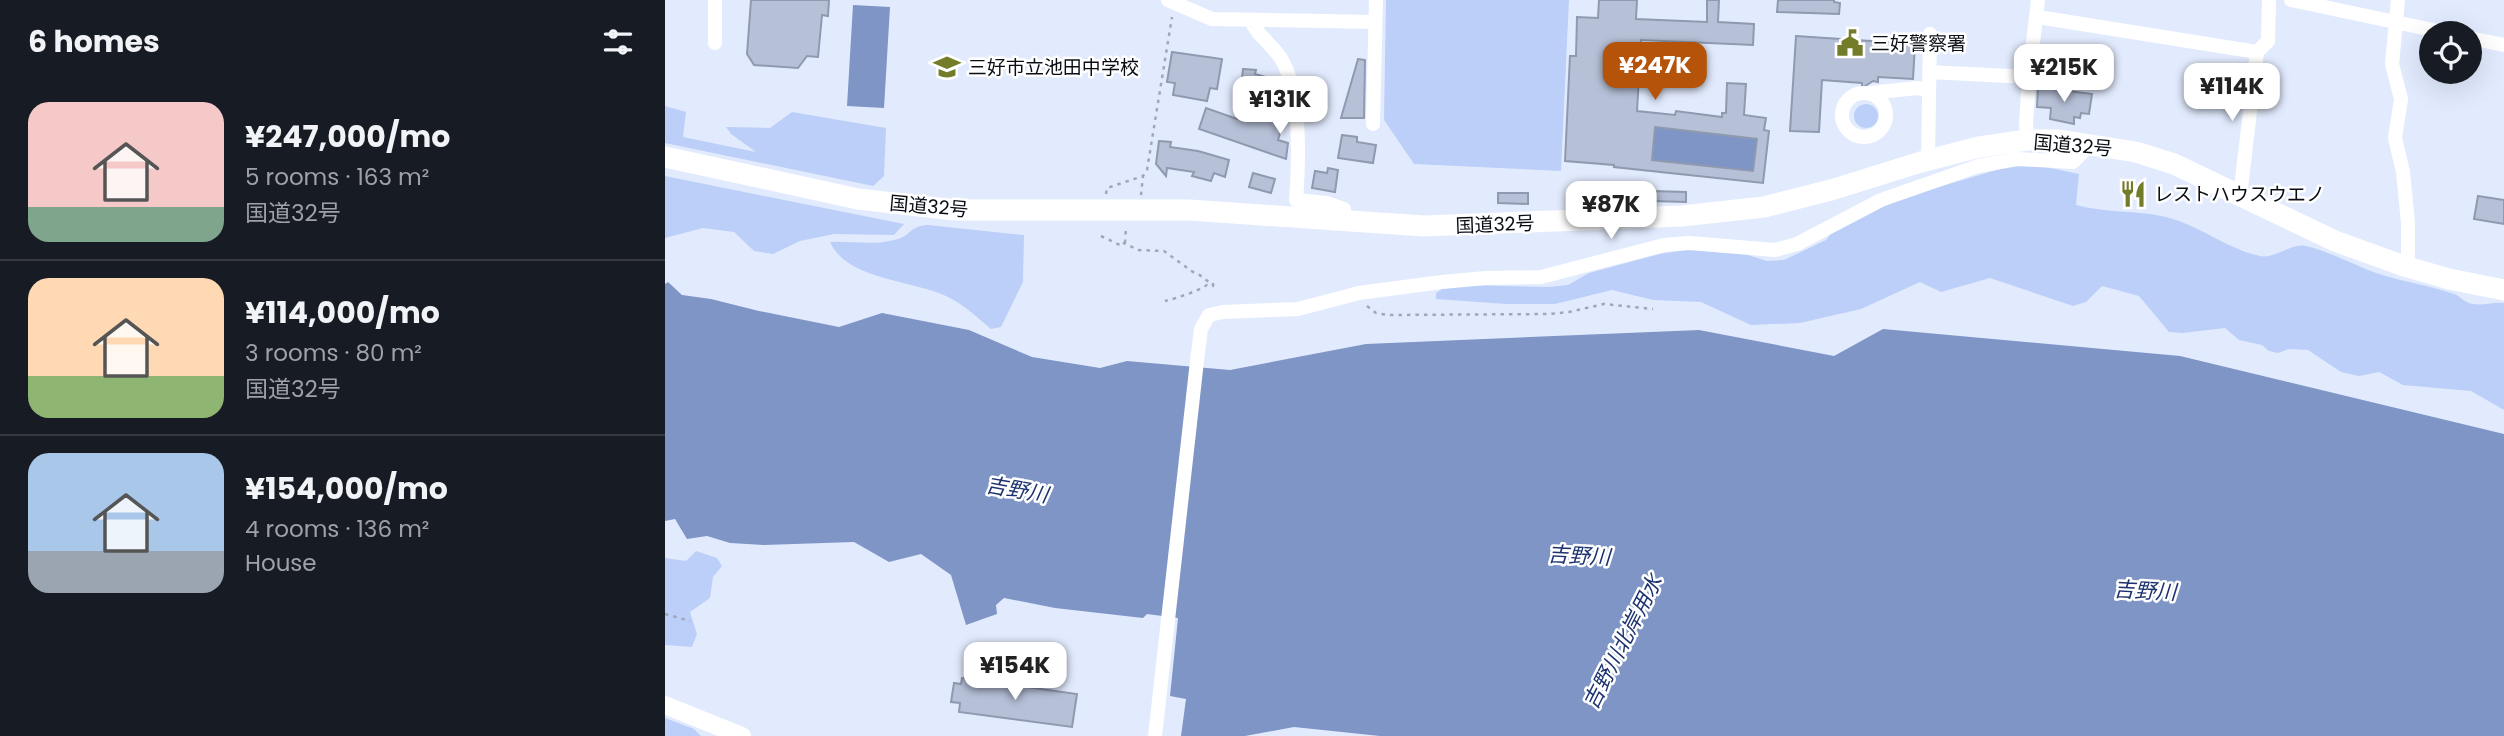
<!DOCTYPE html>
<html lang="en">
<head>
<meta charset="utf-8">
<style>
	:root { --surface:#171b24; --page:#242831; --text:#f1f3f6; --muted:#9ea1a6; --line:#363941; --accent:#b45309 }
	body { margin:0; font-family:Poppins,"Noto Sans JP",sans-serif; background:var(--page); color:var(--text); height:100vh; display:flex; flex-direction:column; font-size:26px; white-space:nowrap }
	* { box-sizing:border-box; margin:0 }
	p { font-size:23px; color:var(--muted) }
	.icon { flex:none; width:38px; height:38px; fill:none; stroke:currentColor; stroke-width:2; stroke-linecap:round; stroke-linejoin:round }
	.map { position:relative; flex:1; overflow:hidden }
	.sheet { display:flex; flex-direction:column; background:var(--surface); width:665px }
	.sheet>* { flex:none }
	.controls { position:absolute; left:1754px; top:21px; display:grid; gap:14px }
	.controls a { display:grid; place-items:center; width:63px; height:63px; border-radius:50%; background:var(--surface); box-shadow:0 7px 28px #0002; font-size:35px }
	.price { position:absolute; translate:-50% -60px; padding:0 16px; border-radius:14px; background:#fff; color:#222; font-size:23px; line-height:46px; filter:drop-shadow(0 2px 4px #0008) }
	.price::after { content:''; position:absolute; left:50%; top:42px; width:21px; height:16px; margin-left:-10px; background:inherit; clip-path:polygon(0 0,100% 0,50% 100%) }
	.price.current { background:var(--accent); color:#fff }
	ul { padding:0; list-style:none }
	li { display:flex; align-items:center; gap:21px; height:175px; padding:0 28px }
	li+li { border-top:2px solid var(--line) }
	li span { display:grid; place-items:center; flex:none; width:196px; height:140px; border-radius:21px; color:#555 }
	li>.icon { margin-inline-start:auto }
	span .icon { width:84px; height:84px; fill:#fffc; stroke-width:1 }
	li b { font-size:30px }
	h2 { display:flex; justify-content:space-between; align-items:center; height:84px; padding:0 28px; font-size:30px }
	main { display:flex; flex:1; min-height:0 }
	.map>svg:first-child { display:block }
</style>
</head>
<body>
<main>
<section class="sheet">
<h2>6 homes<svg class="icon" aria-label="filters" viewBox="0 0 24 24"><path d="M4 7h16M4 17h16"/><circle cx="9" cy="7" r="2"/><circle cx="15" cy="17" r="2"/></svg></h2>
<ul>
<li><span style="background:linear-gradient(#f6c9c9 75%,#7fa58c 0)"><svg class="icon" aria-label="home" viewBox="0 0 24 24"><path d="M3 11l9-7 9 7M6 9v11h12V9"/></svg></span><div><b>¥247,000/mo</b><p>5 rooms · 163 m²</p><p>国道32号</p></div></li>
<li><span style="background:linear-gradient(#ffd9b3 70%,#8fb573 0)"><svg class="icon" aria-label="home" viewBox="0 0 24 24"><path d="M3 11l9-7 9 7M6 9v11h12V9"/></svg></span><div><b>¥114,000/mo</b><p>3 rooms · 80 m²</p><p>国道32号</p></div></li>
<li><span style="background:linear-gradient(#a9c7e8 70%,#9aa5b1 0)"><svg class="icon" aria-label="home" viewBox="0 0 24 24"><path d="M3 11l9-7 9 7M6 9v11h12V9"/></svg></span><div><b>¥154,000/mo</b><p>4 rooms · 136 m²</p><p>House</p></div></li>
</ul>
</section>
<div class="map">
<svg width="1839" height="736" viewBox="0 0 1839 736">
	<rect width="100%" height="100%" fill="#e2ebfe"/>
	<path fill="#bccff8" d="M721,0H904L896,171L749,164L719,120Z
		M1189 116a12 12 0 1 1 24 0a12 12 0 1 1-24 0Z
		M0,106L21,112L18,137L91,152L66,134L61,127L105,128L127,112L221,128L219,176L208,186L0,143Z
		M1345,166H1376L1414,174L1411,205C1440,213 1471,210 1501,217C1534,225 1562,249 1595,256C1610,259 1626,243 1641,246C1666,252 1687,264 1711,273C1737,282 1764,285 1789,294C1794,295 1797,300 1802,302C1814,308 1827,301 1839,303V410L1806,391L1738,385L1714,372L1694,376L1676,372L1643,350L1624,349L1613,353L1604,351L1597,345L1574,340L1560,328L1518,333L1504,332L1474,296L1437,286L1421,302L1408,306L1325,278L1276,292L1255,282L1196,309L1135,323L1086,325L1036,302L988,300L947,290L890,304H841L771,299V293L777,289L804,285L884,287L903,285L924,273L995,254L1033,248L1080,254L1102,261L1119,260L1161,240L1168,231L1223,202Z
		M0,176L239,224L229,235L169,234L135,241L108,254L89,251L69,232L38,228L0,238Z
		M263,225L359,235L358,282L336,327L326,329C312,317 298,304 281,296C247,280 182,280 165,242C188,241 211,246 233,239C246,235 245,226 263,225Z
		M31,551L52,558L57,566L48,577L45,598L25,612L32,634L27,647L0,645V558L21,561Z
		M0,718L29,729L36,736H0Z"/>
	<path fill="#7e95c6" d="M188,5L225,7L219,108L182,106Z
		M990,127L1092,139L1088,171L987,160Z
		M3,282L17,295L46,299L94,311L174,327L217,313L304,330L367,357L435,368L462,361L565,370L701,344L1034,330L1169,356L1218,329L1515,356L1839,434V736H715L629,727L580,736H516L521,699L505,696L513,618L482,614L478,618L390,608L339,598L331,605L332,614L301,625L286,575L256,554L224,562L189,542L99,545L65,543L42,536L22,539L10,519L0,521V284Z"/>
	<path fill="#b6c0d7" stroke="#8f99af" stroke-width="2" fill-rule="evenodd" d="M86,0H164L163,16L157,15L153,57L142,56L133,68L89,65L82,54Z
		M934,0H972L971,19L1042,22V0H1054L1053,22L1089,24L1088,45L976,40L972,111L1010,115L1011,111L1057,117V113H1061L1062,83L1081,84L1079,115L1101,118L1099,130L1104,131L1098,183L949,167V165L900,161L905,56H911L912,17L933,18ZM990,127L1092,139L1088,171L987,160Z
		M1113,0H1169V2L1175,3L1174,14L1112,12Z
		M1131,36L1250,44L1248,79L1213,77V82L1208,81L1197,88V83L1157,80L1154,132L1125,131Z
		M507,52L557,59L552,89L545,88L542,101L508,95L510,83L502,82Z
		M693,59L700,60L699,118H676Z
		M578,69L591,70L590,74L615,81L621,114L613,140L623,143L621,159L534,129L541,108L572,119L583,90L576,89Z
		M1373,87L1427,94L1424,114L1416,113L1415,118L1409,117V124L1385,119L1386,108L1372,107Z
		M677,135L692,137V142L711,145L708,163L673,158Z
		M494,141L506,142L505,147L533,151L564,160L560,177L549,173L546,181L527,176L529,172L502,168L501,176L491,164Z
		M663,168L673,170L670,192L647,188L650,171L662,173Z
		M588,173L610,179L606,193L584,187Z
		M986,191L1021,192V202L986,201Z
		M833,193H863V204L833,203Z
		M1813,196L1839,200V224L1809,219Z
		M297,678L412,694L407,727L294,712L295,703L286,702L289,683L296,684Z"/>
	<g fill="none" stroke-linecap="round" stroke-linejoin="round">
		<path stroke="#a0a7b7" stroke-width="2.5" stroke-dasharray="3.5 5" stroke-linecap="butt" d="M441,194L442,188L478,176L482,170L507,17
			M476,195L478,176
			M436,236L457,246L459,243L473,250L499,251L528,272C537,274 540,282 548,283V286L542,285C531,292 512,298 500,301
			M460,243L461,227
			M702,306L711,313L723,315L885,314L904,312L939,304L988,309
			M0,614L25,621"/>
		<path stroke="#fff" stroke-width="14" d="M503,0L547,19L710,22
			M1626,0L1782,33
			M1733,0L1727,64L1736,99L1730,138L1738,172L1743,223V256L1739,266
			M1373,17L1592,52L1603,41L1604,0
			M587,22C590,33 610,47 617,60C636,94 634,161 631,200L662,203L679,209L680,221
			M1804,38L1839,45
			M50,43V0
			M1264,72L1364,77
			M1177 115a22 22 0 1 1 44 0a22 22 0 1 1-44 0Z
			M1205,93L1252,88L1264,90
			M708,124L711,0
			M1362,140L1361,123L1364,77L1373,0
			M1263,160L1265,34
			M1575,196L1592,52
			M490,736L532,361L536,329L544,315L558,312L633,309L694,293L777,282L821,278L876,277L999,245L1024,243L1110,250L1132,244L1216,200L1313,166L1352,159L1408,162L1417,153L1420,142"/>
		<path stroke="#fff" stroke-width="18" d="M0,705L77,736"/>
		<path stroke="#fff" stroke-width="21" d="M0,157L193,199L290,210H524L759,226L1017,216L1099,207L1166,190L1256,162L1314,147L1362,140H1394L1471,152L1509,164L1670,241L1739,266L1784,279L1839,290"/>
	</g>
	<defs>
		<symbol id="civic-bare" viewBox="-9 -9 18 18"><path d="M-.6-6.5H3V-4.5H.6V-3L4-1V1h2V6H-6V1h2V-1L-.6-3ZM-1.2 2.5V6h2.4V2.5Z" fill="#737c28" stroke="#fff" stroke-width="2.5" paint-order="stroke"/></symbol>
		<symbol id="school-bare" viewBox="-9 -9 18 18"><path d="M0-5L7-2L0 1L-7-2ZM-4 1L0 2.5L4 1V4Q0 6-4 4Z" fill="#737c28" stroke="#fff" stroke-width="2.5" paint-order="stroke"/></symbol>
		<symbol id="restaurant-bare" viewBox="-9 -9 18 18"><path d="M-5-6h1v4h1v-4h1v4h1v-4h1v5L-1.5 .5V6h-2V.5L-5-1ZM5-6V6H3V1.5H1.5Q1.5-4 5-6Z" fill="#737c28" stroke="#fff" stroke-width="2.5" paint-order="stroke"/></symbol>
	</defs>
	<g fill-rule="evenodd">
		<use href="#civic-bare" x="1166" y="24" width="38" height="38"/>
		<use href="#school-bare" x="263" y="48" width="38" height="38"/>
		<use href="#restaurant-bare" x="1449" y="175" width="38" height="38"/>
	</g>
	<g text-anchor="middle" stroke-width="5" stroke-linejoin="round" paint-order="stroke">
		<g font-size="19" fill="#090d14" stroke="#fff" text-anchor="start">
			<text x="1206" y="50">三好警察署</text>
			<text x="303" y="74">三好市立池田中学校</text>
			<text x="1489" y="201">レストハウスウエノ</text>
		</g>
		<g font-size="19" fill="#090d14" stroke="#fff">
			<text transform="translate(1408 145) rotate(5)" y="7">国道32号</text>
			<text transform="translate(264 206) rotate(5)" y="7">国道32号</text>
			<text transform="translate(830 224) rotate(-2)" y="7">国道32号</text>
		</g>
		<g font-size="21" font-style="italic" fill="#1d3370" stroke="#fff">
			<text transform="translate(352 490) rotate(10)" y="7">吉野川</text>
			<text transform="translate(914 556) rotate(3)" y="7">吉野川</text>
			<text transform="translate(1480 591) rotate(3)" y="7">吉野川</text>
			<text transform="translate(958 642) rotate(-63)" y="7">吉野川北岸用水</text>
		</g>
	</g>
</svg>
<div class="controls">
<a><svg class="icon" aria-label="locate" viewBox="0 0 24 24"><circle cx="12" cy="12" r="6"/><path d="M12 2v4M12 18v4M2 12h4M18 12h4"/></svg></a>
</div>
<b class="price current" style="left:990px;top:102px">¥247K</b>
<b class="price" style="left:1399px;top:104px">¥215K</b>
<b class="price" style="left:1567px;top:123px">¥114K</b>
<b class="price" style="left:615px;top:136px">¥131K</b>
<b class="price" style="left:946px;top:241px">¥87K</b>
<b class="price" style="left:350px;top:702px">¥154K</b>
</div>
</main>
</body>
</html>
